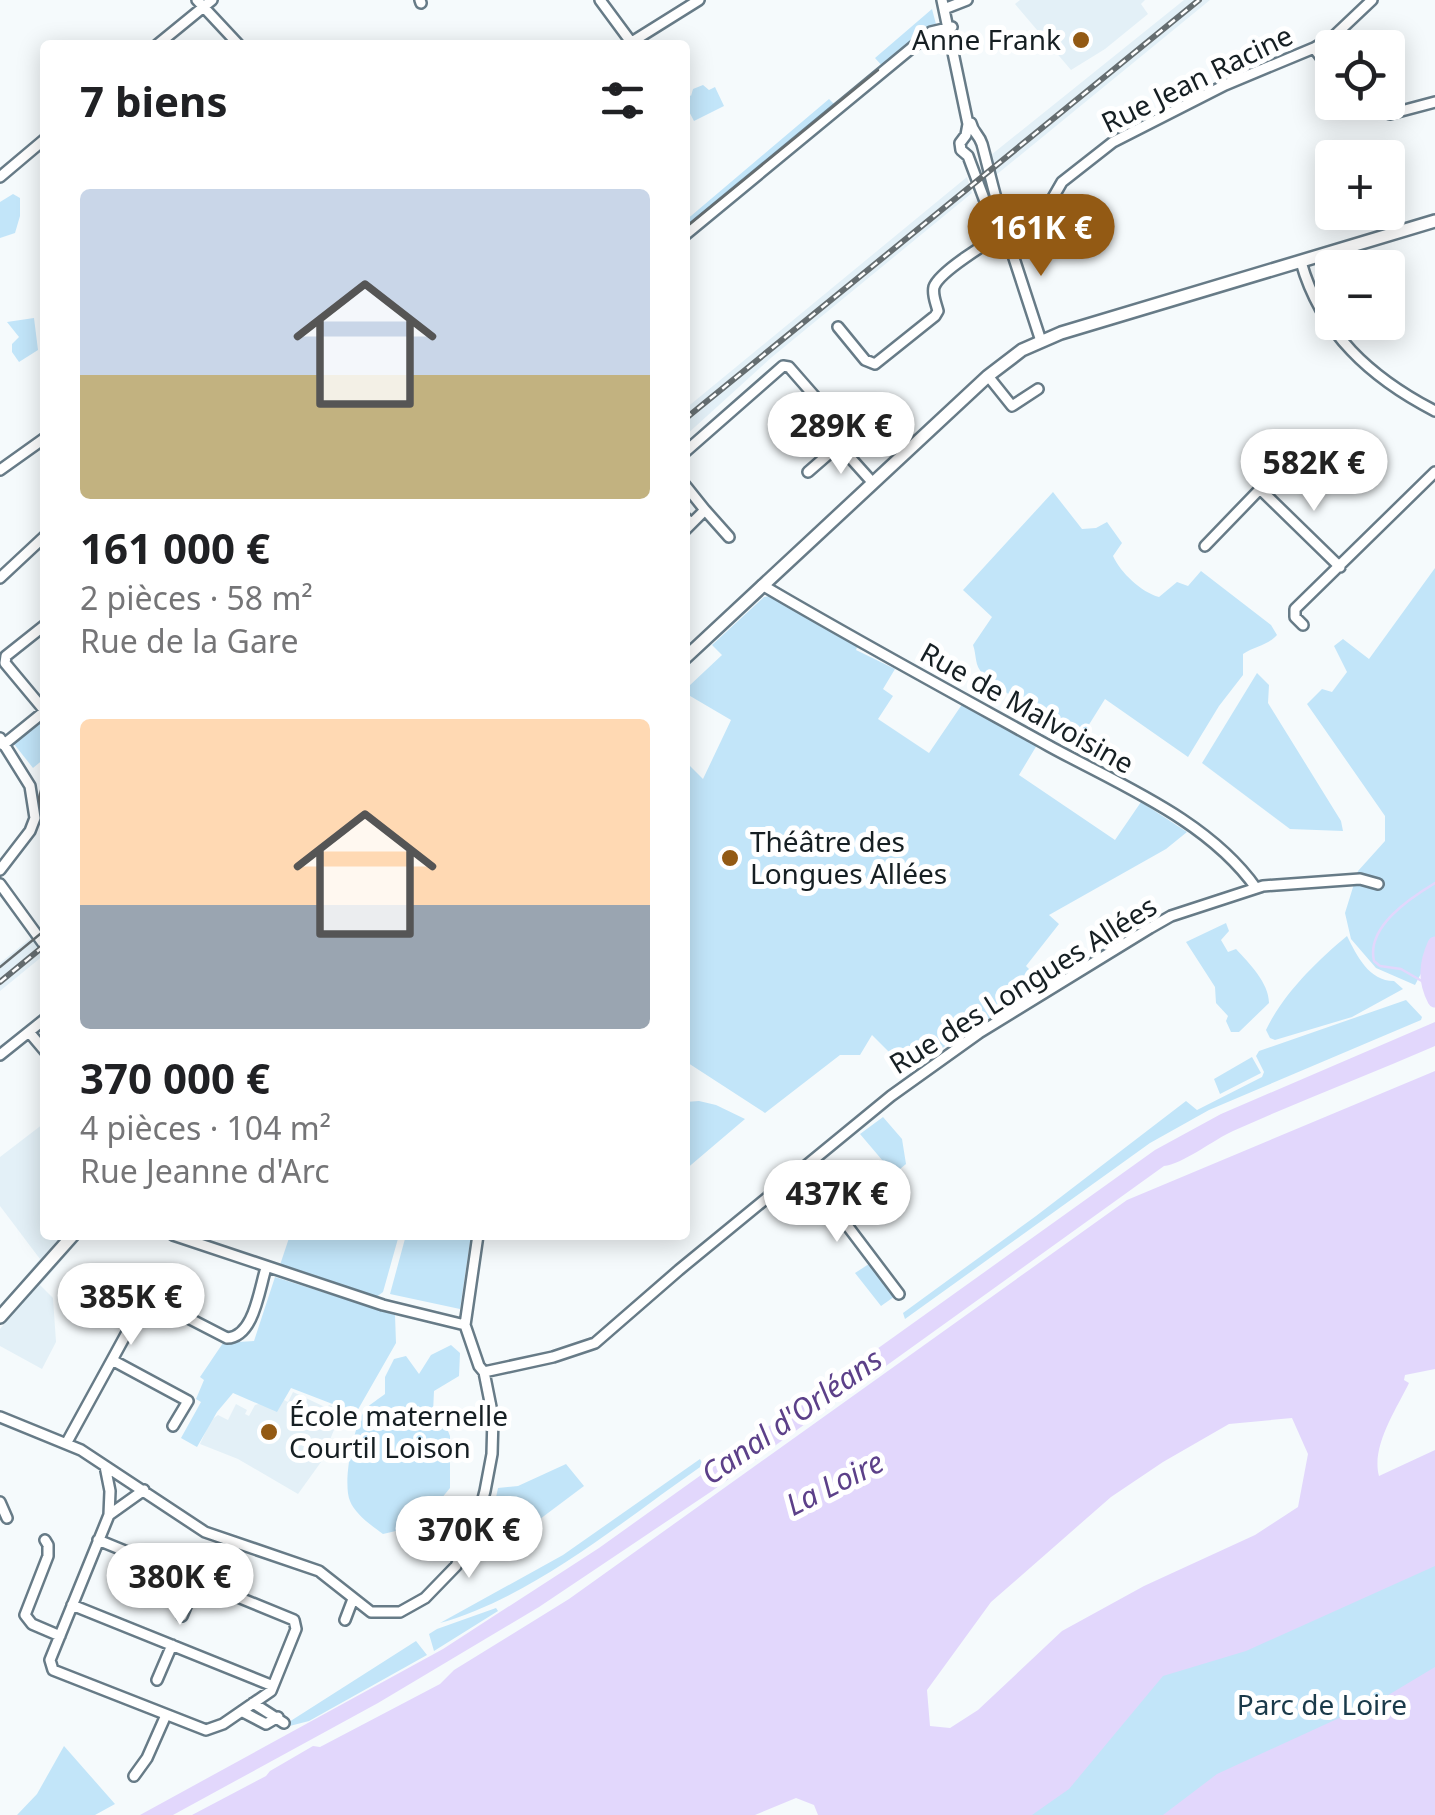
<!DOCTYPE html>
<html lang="fr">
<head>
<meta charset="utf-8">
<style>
	:root { --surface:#fff; --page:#f6f6f6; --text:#202124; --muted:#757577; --accent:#935a14 }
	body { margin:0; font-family:"Noto Sans",sans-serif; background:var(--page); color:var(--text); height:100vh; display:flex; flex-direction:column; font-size:38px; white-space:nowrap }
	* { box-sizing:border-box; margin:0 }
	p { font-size:32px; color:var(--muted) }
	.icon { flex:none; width:55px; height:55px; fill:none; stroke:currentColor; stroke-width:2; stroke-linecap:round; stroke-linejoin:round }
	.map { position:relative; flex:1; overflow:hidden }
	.details { position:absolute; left:40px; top:40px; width:650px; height:1200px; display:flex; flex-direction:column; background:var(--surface); border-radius:10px; box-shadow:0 5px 25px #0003 }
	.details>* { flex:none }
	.tools { position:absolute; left:1315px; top:30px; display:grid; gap:20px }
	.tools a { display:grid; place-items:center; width:90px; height:90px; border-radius:10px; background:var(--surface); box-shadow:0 5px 25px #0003; font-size:50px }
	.price { position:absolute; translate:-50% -85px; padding:0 22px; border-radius:35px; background:#fff; color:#222; font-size:32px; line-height:65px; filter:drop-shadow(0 2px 5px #0008) }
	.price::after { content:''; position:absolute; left:50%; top:60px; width:30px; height:22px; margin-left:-15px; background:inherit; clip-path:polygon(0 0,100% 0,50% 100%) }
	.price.selected { background:var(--accent); color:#fff }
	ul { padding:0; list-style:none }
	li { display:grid; align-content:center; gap:20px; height:530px; padding:0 40px }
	li span { display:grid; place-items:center; height:310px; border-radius:10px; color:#555 }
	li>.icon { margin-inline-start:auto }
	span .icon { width:180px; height:180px; fill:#fffc; stroke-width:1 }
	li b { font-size:42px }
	h2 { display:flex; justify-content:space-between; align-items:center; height:120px; padding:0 40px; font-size:42px }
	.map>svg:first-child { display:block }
</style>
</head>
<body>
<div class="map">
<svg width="1435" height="1815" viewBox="0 0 1435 1815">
	<rect width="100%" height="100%" fill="#f5fafc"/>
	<path fill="#e3f0f7" d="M1020,0H1145L1141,4L1148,14L1105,49L1071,70L1015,4Z
		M1184,0H1210L996,175L991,155Z
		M967,177L972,193L772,357L685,436V409Z
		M32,937L44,955L0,991V963Z
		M43,1124L45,1235H84L40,1285L53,1298L56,1342L42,1369L0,1346V1329L32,1290L22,1280L40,1259L0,1206V1157Z
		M293,1392L327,1408L329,1405L342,1410L321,1462L298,1494L238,1459L200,1444L211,1420L218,1415L228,1420L236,1404L247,1410L245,1414L249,1416L255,1405L280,1398L288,1402Z"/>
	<path fill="#c2e5f9" d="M932,9L937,28L884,68L875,58Z
		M703,85L709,90L715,87L724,106L694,121L685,104V91L691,96L693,89Z
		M829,99L837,107L768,159L686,229L685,221Z
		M13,194L20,198V216L15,233L0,238V202Z
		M34,318L38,350L19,362L12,352V344L19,337L7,322Z
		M1053,492L1082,529L1096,528L1107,522L1122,543L1113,556C1121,573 1141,592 1159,597L1177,582L1188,586L1201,571L1271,625L1277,635C1267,646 1255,646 1243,654V675L1219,706L1188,757L1105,699L1075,747L1019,715C1008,684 1002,694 983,674C974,665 977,656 973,645L992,617L963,590Z
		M1435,568V960L1429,958L1415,985L1376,968L1351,939L1345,913L1358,871L1385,841V816L1307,704L1322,689L1332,692L1347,672L1334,646L1343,639L1369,659Z
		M770,596L858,645L856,650L895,669L883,689L893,696L878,719L929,753L963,703L1037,745L1019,775L1115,840L1141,802L1187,832L1166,849L1049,915L1059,924L1026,966L1045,985L953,1040L910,1073L872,1035L860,1055H840L765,1113L685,1061V761L703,779L731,720L685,693V683L689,686L722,655L712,645L764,597Z
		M1257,673L1269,685L1268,703L1341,821L1343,831L1290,829L1202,763Z
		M45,718V758L33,768L14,744Z
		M1226,923L1229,931L1221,940L1228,952L1236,949C1249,963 1269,983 1269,1003L1239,1032H1231L1226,1021L1228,1016L1216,1003L1215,987L1186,942Z
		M1347,936C1357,956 1369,981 1394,981L1403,989L1352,1017L1275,1040L1270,1038L1266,1030C1283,994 1317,961 1347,936Z
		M1406,1000L1422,1017L1421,1020L1209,1110L1150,1143L905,1319L903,1313L1036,1216L1186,1101L1197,1110L1262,1077L1264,1072L1256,1056L1259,1051Z
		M1252,1057L1261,1073L1220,1094L1214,1079Z
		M699,1101L716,1105L745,1119L685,1170V1102Z
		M883,1117L902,1139L906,1164L894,1174L860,1134Z
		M290,1235H399L383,1292L375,1298L279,1268Z
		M406,1235H471L460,1309L390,1294Z
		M872,1262L898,1294L881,1306L855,1273Z
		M275,1277L395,1315L396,1343L356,1413L291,1388L277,1412L233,1393L217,1412L197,1447L181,1438L201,1402L196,1399L204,1380L200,1377L223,1343L254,1341Z
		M451,1345L460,1353L459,1376L434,1391L433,1413L444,1421L450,1436V1488L432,1510L416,1514L400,1530L383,1534C372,1526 355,1514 350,1501C342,1483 354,1422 366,1409C371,1403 379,1399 385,1394V1377L394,1359L406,1356L419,1374L431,1355Z
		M700,1459L703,1465C622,1521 535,1596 440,1623L563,1555Z
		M566,1464L584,1486L532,1525L521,1514L514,1515L510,1510L506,1515L502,1512L498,1515L501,1519L498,1523L494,1507L498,1488L518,1486Z
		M1435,1528V1815H989L1139,1668Z
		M496,1608L498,1611L434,1651L429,1634L437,1629Z
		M416,1641L427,1655L309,1721L278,1729Z
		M64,1746L115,1804L95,1815H17L37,1794Z"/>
	<path fill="#e2d7fc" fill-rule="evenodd" d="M1435,1022V1046C1368,1075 1300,1101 1233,1131C1215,1139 1181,1165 1164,1166L712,1491L539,1607L378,1703L173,1815H140L443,1649L599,1548L1155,1150L1221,1114Z
		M1435,1071V1369L1405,1375L1404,1380L1409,1383C1396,1410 1371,1446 1379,1476L1435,1450V1566L1246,1651L1163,1676L1069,1789L1032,1815H818L814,1805L796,1798L755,1815H192L266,1776L270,1771L313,1746L320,1747L440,1684L454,1670L569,1599L1127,1200ZM1292,1418L1308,1454L1298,1507L1255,1535L1144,1586L1062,1631L978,1710L950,1728L930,1726L927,1690L991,1602L1111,1497L1163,1462L1229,1424Z
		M1435,1667V1815H1163L1217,1774L1385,1697Z"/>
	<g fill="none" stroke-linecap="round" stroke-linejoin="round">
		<path stroke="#e2d7fc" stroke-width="2.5" d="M1427,984L1401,969L1380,966L1374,961C1366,927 1410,898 1435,883"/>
		<path stroke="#e2d7fc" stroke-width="15" d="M1435,944C1426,964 1425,981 1435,1000"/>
		<defs>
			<path id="minor" d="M197,0L239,45
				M420,0L421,3
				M600,0L631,42
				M942,0L968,124L966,135L960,143L961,150L968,156L995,228L1003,232L1010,246L1041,341
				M944,9L967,0
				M157,45L212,0
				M627,45L699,0
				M1314,48L1332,72
				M1359,102L1390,114L1435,102
				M971,123C973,133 979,134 982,144C989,170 995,198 1004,225L1003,232
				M0,177L45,139
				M685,235L931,32L952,27
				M1010,246L1032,234L1062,182L1113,142L1225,85L1314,48L1334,36L1372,0
				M1301,262C1321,333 1371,378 1435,411
				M838,327L865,360L875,364L935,316L938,311C936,303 932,295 934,287C939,272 989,241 1004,234
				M988,376L1012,406L1038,389
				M685,452L783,366L789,367L817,399L821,425L873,483
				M0,470L45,438
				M808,472L839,445
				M685,485L705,510L691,524
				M705,510L729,537
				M685,517L691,524L685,530
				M1205,546L1260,489L1340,567
				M0,578L45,536
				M762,585C857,641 953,693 1049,746C1120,785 1208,820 1256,888
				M1303,625L1295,617V609L1435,472
				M45,711L5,663L6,656L45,625
				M0,738L30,786L35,818L30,831L0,870
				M3,745L45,711
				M0,884L45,946
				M29,1032L45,1051
				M0,1055L45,1019
				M803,1167L899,1294
				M173,1235L383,1305L465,1325
				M163,1305L227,1338C254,1337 259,1290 266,1268
				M112,1360L130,1327
				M484,1372L553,1357L595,1343L679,1270L891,1096L979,1033L1150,928L1171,916L1263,886L1360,879L1378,884
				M0,1417L81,1450L205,1532L319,1571L371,1612H400L425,1598L456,1566L477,1522L485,1491L492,1454L493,1417L484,1372L479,1366L465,1325L478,1235
				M67,1442L112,1360L188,1401L173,1426
				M0,1502L7,1518
				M109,1515L144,1490
				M45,1540L48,1545V1556L25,1615L32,1624L60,1636
				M98,1540L294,1620L296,1629L271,1691L223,1724L206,1730L53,1670L50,1660L109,1515L110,1491L105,1466
				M72,1605L273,1686
				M182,1616L197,1580
				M345,1620L353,1599
				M157,1680L172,1645
				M253,1703L284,1723
				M243,1712L266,1724L278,1717
				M134,1776L147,1758L166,1715"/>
			<path id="major" d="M685,658L988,376L1022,350L1061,333L1435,221
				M0,1317L73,1235"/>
		</defs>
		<use href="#minor" stroke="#677b87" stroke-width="14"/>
		<use href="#major" stroke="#677b87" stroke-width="16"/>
		<use href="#minor" stroke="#fff" stroke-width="9"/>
		<use href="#major" stroke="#fff" stroke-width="11"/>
		<path stroke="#656d70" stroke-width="2.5" d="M685,228L878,70
			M45,775L39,798L45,830
			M0,967L45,930"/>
		<defs>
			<path id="rail" d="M685,419L1199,0
				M0,982L45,945"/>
		</defs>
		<use href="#rail" stroke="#656d70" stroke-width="6"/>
		<use href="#rail" stroke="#fff" stroke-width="2.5" stroke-dasharray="8" stroke-linecap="butt"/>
	</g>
	<g fill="#935a14" stroke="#fff" stroke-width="4">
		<circle cx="1081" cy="40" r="10"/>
		<circle cx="730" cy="858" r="10"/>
		<circle cx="269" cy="1432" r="10"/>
	</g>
	<g text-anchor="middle" stroke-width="10" stroke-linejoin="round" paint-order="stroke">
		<g font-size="28" fill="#161f23" stroke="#fff" text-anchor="start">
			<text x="1061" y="50" text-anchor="end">Anne Frank</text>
			<text x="750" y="852">Théâtre des<tspan x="750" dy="32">Longues Allées</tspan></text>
			<text x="289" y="1426">École maternelle<tspan x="289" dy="32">Courtil Loison</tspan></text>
		</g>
		<g font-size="28" fill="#161f23" stroke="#fff">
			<text transform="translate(1197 79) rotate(-26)" y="10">Rue Jean Racine</text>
			<text transform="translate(1027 708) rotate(29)" y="10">Rue de Malvoisine</text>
			<text transform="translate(1023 985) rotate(-32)" y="10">Rue des Longues Allées</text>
		</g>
		<g font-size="28" fill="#1a3a4a" stroke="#fff">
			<text x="1322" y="1715">Parc de Loire</text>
		</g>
		<g font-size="30" font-style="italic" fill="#5c4089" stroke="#fff">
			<text transform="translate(792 1417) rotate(-35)" y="10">Canal d'Orléans</text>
			<text transform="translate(835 1484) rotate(-27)" y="10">La Loire</text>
		</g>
	</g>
</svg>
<div class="tools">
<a><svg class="icon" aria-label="locate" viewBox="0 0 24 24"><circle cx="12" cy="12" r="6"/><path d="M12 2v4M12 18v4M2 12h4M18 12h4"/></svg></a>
<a>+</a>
<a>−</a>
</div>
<b class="price selected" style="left:1041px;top:279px">161K €</b>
<b class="price" style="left:841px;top:477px">289K €</b>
<b class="price" style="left:1314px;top:514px">582K €</b>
<b class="price" style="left:837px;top:1245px">437K €</b>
<b class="price" style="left:131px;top:1348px">385K €</b>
<b class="price" style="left:469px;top:1581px">370K €</b>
<b class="price" style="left:180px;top:1628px">380K €</b>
<section class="details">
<h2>7 biens<svg class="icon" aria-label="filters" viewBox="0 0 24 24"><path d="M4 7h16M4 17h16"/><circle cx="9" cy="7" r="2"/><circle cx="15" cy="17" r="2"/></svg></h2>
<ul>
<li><span style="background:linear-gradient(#c9d6e8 60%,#c2b280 0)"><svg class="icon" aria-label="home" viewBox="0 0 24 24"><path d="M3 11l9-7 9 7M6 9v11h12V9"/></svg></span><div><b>161 000 €</b><p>2 pièces · 58 m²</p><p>Rue de la Gare</p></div></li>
<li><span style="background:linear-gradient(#ffd9b3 60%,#9aa5b1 0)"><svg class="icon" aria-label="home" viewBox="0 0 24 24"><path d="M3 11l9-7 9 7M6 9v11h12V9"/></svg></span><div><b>370 000 €</b><p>4 pièces · 104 m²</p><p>Rue Jeanne d'Arc</p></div></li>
</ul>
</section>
</div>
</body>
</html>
